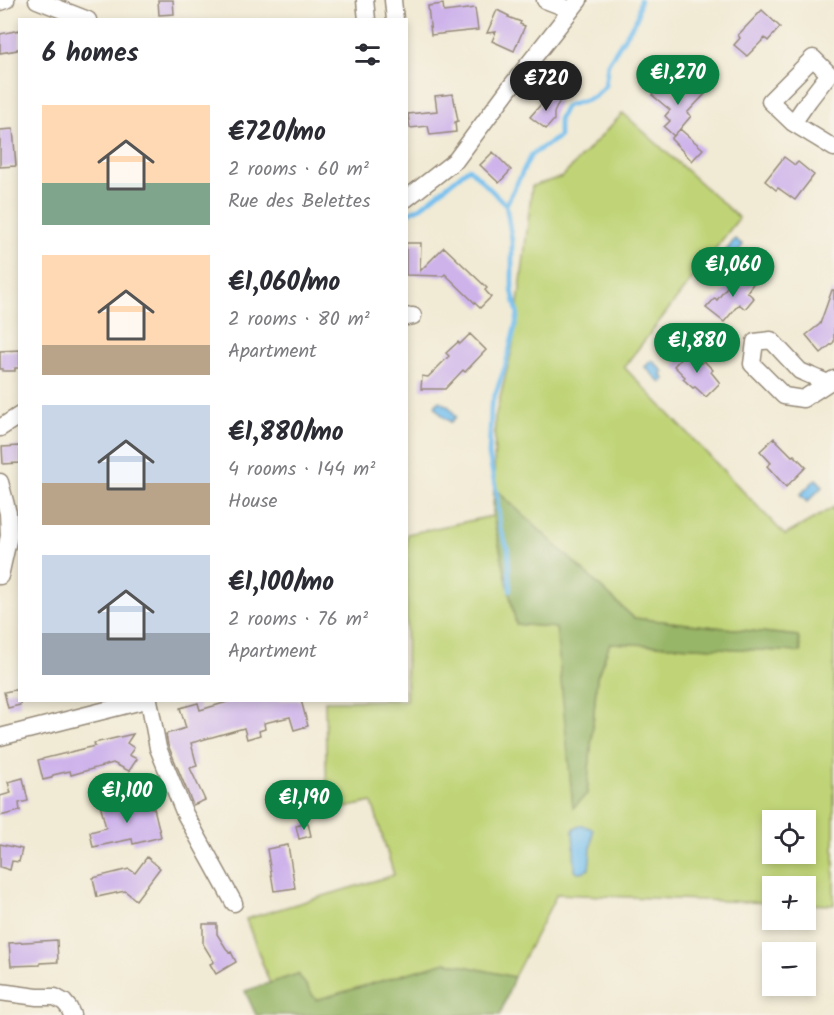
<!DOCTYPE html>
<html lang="en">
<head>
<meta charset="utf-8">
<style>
	:root { --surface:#fff; --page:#f2f2f3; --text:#2b2b33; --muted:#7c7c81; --accent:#0b8043 }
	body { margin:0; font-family:Kalam,sans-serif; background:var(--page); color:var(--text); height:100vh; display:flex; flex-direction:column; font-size:22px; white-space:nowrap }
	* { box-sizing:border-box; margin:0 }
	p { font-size:20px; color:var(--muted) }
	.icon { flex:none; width:33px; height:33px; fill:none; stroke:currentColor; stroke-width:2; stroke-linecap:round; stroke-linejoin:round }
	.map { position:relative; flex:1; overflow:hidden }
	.details { position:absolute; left:18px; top:18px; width:390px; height:684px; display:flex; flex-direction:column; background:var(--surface); border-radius:0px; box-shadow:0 3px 9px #0003 }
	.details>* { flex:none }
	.tools { position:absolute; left:762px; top:810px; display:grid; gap:12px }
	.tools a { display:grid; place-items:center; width:54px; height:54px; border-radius:0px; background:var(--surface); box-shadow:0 3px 9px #0003; font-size:30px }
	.price { position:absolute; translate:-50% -51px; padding:0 14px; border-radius:21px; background:var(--accent); color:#fff; font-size:20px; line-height:39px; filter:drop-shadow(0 2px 3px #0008) }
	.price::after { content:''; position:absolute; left:50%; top:36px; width:18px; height:14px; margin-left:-9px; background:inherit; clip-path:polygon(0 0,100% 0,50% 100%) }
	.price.current { background:#222; color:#fff }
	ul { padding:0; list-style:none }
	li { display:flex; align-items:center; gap:18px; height:150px; padding:0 24px }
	li span { display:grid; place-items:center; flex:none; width:168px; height:120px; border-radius:0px; color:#555 }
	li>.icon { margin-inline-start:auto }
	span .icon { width:72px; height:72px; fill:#fffc; stroke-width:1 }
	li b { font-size:26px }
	h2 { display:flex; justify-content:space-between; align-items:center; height:72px; padding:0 24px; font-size:26px }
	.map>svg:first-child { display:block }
</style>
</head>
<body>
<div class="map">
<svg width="834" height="1015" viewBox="0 0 834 1015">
	<rect width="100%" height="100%" fill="#f7f3e8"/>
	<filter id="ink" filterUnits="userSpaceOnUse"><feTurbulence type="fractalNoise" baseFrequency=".0167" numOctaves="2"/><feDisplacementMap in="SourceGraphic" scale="12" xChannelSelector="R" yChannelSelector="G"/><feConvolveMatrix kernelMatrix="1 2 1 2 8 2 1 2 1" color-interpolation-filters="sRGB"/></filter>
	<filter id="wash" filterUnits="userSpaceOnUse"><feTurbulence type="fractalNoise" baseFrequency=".008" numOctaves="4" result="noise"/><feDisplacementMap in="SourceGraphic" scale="24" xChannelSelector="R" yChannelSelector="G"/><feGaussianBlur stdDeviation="1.35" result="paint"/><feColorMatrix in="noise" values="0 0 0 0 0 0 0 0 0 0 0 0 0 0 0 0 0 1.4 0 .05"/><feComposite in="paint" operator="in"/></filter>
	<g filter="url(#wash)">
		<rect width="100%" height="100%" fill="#f1ead4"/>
		<path fill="#c0d477" stroke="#7e7f4a" stroke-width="1.5" fill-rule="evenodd" d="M623,113L739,218L624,367L785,535L834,507V905L806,904V886H772V903L557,894L514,977L446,962L316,1000L298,974L270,984L246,919L394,875L372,802L327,812L325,701L406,700L407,534L493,516L516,624L556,627L587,794L597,677L610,643L801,652L798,636L634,618L494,488L495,418L512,350L522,274L532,186L562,177ZM772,820H806V854H772Z"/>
		<path fill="#98b668" stroke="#6a7043" stroke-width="1.5" d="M494,488L634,618L798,636L801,652L610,643L597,677L587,794L573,808L556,628L516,624L493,516Z
			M446,962L514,977L500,1015H256L245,991L298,974L316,1000Z"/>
		<path fill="#75c0ef" stroke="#587586" stroke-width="1.5" d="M735,239L743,245L730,263L722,256Z
			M652,360L664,372L661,375L665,379L661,383L645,367Z
			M440,401L449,407L456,417L451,422C444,418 439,413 435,406Z
			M816,479L823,486L807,502L800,495Z
			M581,825L593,829L589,869C583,872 580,873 575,871L573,830Z"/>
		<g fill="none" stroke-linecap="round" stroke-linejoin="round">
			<path stroke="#75c0ef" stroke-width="4.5" d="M506,205L512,241V290L518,315L505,367L491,406L489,455L497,496L500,528L508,549L510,590
				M406,214L421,207L469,168L506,205L531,155L559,137V119L566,106L594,97L605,86L608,63L637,18L640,0"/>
		</g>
		<g id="blocks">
			<path fill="#ceb3eb" d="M158,0H173L174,14L159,15Z
				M443,4L444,12L475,8L478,30L431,35L428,6Z
				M497,10L509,16L508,17L521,22L520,24L525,26L514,51L492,41L496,32L487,33Z
				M762,10L780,27L768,41L765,38L747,56L734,45L740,38L738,35Z
				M20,30V49H17V50L0,53V34Z
				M663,83L680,98L693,84L705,94L687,113L691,116L674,136L664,127L670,121L665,116L670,110L652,95Z
				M453,94L458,121L455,122L456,132L430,135L428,126L410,128L408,114L437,111L435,96Z
				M550,94L559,102L554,113V120L546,129L530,117Z
				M13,129L16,166L0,167V130Z
				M680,129L703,149L692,161L671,139Z
				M493,152L511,170L499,183L480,165Z
				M784,157L795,165L798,162L814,175L795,200L778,188L776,190L765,181Z
				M406,243H421L420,271L444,247L487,288L485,290L491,297L480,308L445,274L443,276L406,275Z
				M743,272L755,281L747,292L754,298L745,309L739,304L724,322L706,308L715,298L717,300L730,283L732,285Z
				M832,290H834V342L821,353L806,335L820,324Z
				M470,334L486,350L465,372L463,370L445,389H421L422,376L428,377L449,356L446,353L458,342L460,344Z
				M20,350V368H15V371H3V369H0V351Z
				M687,352L700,364L704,361L713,370L711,372L720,383L706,397L695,387L693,388L683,379L685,377L674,366Z
				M774,438L792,456L794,455L806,467L786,487L767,466L771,463L760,451Z
				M20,446V463L3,464L2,447Z
				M20,689V705L8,708L4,692Z
				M234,700H301L308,726L294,730L290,717L264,723L265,729L259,731L260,735L247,739L244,728L191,743L197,766L190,768L205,800L193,805L168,745L166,734L186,728L180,708L198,703L200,710Z
				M133,734L127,743L134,748L129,755L137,759L129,771L113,763L71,775L70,771L53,775L51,778L43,780L38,760L95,746L94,743Z
				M23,778L28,801L19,803L20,811L0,816V796L11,793L8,782Z
				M120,799L122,808L150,801L151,808H154L161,837L133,844L132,839L93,847L90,832L106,828L100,804Z
				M308,823L311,836L299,839L296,826Z
				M0,844L22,849L19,862L12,861L10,870L0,867Z
				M288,845L295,888L274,891L267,849Z
				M147,857L160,868L136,900L125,891L97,897L93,878L129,869L135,873Z
				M203,924H217V934L229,953L231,952L236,962L216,974L210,964L214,962L203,944Z
				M57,940L58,962L40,963V965L11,966L9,943Z"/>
		</g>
	</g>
	<g filter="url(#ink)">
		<use href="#blocks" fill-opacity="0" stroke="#968a79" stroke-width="1.5"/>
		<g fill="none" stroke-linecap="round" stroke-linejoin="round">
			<defs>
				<path id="street" d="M37,0L88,20
					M365,0L367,20
					M393,0L395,20
					M545,0L571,10
					M0,2L6,0
					M793,123L809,100L829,74L813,58L770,101L793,123L834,148
					M406,199L456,160L508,90L579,0
					M406,317L413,316
					M828,383L800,371L771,340L755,342L752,364L784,396L803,399L834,379
					M0,428L20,415
					M0,482L8,513L9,536L0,576
					M149,700L158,748L185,814L234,903
					M0,737L146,700
					M0,992L37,997H55L64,1002L69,1008L72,1015"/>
			</defs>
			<use href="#street" stroke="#968a79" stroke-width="19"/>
			<use href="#street" stroke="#fff" stroke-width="16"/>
		</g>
	</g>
</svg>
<div class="tools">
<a><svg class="icon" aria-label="locate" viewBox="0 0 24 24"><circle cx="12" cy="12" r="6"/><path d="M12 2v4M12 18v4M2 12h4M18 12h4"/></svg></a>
<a>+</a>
<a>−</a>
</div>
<b class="price" style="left:678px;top:106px">€1,270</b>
<b class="price current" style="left:546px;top:112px">€720</b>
<b class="price" style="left:733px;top:298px">€1,060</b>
<b class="price" style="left:697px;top:374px">€1,880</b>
<b class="price" style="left:127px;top:824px">€1,100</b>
<b class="price" style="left:304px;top:831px">€1,190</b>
<section class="details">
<h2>6 homes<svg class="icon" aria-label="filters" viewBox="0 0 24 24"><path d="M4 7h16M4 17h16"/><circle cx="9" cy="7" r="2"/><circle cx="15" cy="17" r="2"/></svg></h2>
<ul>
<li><span style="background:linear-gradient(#ffd9b3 65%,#7fa58c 0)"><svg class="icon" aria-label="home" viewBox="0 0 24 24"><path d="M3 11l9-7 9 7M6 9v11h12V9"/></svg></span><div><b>€720/mo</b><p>2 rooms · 60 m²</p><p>Rue des Belettes</p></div></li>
<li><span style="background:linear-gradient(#ffd9b3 75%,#b9a48a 0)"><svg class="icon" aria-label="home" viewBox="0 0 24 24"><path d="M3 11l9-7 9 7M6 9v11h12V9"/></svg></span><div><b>€1,060/mo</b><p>2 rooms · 80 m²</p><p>Apartment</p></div></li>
<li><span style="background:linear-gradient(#c9d6e8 65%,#b9a48a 0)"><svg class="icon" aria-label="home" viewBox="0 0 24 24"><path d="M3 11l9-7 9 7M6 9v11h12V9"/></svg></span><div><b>€1,880/mo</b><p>4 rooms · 144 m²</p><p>House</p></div></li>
<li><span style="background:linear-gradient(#c9d6e8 65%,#9aa5b1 0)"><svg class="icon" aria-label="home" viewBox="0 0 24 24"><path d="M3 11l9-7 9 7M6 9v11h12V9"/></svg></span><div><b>€1,100/mo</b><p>2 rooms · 76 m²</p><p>Apartment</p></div></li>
</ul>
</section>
</div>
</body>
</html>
